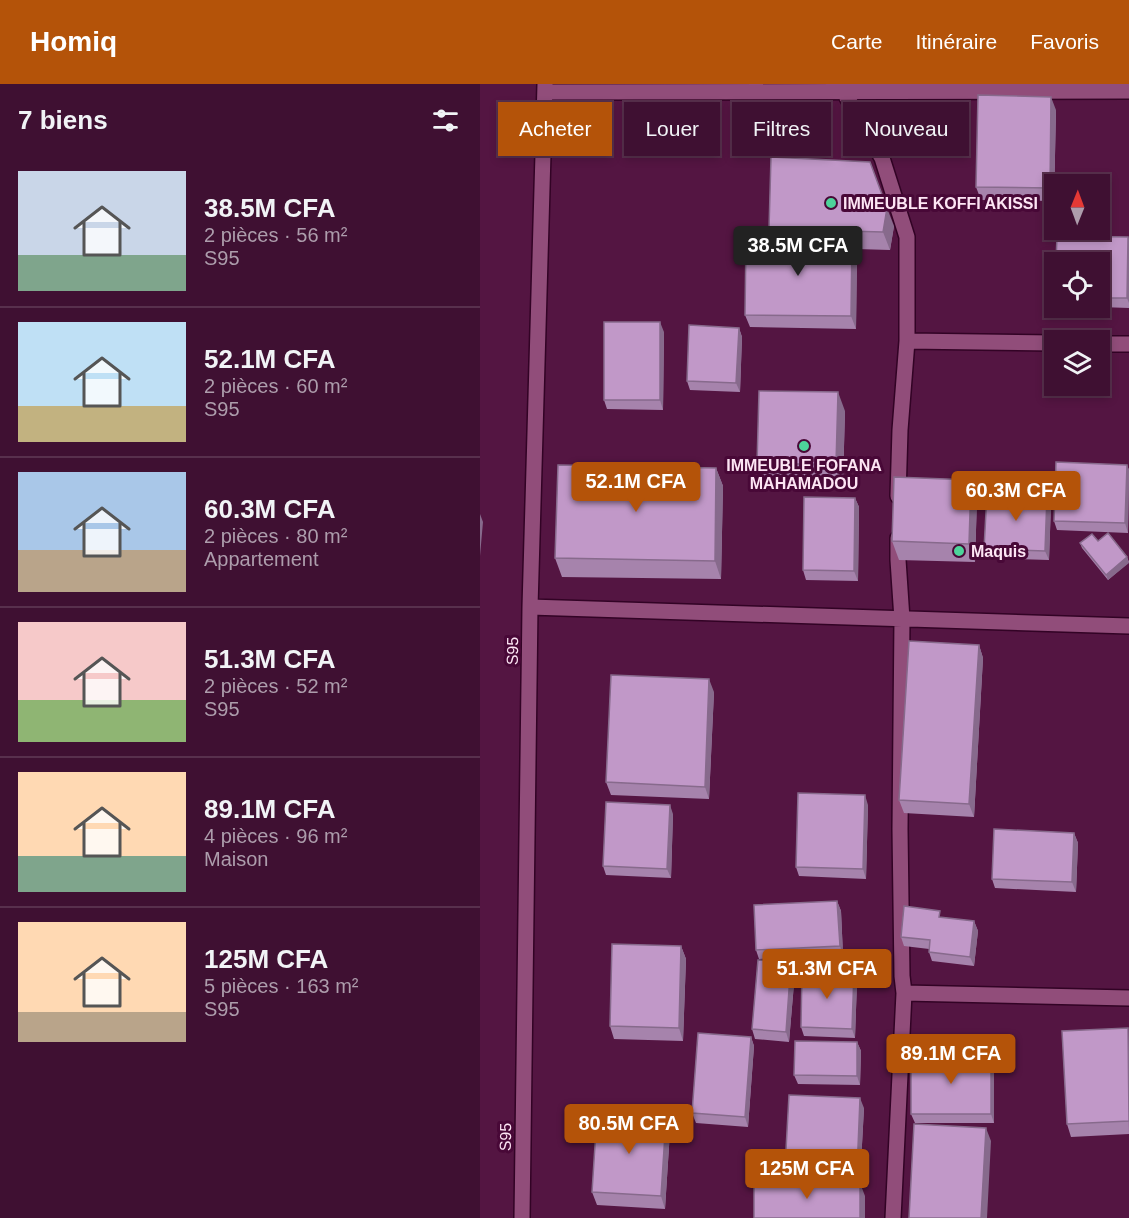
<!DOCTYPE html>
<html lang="fr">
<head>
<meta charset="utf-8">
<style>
	:root { --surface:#3f1032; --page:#46193a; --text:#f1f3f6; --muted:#ad9dac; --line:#58304d; --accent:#b45309 }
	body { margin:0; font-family:Arial,sans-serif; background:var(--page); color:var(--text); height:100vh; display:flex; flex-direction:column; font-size:22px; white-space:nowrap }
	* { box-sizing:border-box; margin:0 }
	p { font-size:20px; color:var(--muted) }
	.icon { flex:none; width:33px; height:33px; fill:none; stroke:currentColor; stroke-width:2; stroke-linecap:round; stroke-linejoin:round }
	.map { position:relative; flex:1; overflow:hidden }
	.details { display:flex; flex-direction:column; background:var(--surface); width:480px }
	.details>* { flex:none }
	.banner { position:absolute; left:18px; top:18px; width:540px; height:54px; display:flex; gap:12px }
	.needle { width:39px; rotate:1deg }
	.buttons { position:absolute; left:564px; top:90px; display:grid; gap:12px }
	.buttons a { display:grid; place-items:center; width:66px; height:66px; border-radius:0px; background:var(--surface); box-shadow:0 3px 9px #0003,0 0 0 2px var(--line); font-size:30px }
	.price { position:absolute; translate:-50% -51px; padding:0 14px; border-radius:6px; background:var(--accent); color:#fff; font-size:20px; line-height:39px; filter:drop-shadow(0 2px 3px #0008) }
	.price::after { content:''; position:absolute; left:50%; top:36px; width:18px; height:14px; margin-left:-9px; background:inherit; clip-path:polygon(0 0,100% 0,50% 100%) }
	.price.active { background:#222; color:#fff }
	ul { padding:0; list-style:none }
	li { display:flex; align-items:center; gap:18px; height:150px; padding:0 18px }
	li+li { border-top:2px solid var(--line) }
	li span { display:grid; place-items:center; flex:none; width:168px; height:120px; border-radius:0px; color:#555 }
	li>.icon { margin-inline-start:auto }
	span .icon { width:72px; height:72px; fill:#fffc; stroke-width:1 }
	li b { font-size:26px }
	h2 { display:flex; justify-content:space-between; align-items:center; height:72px; padding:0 18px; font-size:26px }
	.tag { padding:0 21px; border-radius:0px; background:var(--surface); box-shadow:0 3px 9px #0003,0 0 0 2px var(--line); font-size:21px; line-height:54px }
	.tag.active { background:var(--accent); color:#fff }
	header { display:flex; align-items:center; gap:36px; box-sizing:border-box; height:84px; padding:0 30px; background:var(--accent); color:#fff }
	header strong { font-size:28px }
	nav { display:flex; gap:33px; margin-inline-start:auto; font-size:21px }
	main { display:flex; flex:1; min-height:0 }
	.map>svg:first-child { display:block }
</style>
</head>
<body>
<header>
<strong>Homiq</strong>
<nav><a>Carte</a><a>Itinéraire</a><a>Favoris</a></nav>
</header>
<main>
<section class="details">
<h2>7 biens<svg class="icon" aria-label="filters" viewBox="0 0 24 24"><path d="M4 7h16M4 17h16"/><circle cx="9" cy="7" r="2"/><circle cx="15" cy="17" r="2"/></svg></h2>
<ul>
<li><span style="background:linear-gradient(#c9d6e8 70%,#7fa58c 0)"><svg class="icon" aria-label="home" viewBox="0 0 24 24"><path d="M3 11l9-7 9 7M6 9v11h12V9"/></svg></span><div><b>38.5M CFA</b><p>2 pièces · 56 m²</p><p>S95</p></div></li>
<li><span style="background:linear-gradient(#bfe0f5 70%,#c2b280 0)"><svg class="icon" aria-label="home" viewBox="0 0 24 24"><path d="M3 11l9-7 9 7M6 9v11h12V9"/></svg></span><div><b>52.1M CFA</b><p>2 pièces · 60 m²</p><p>S95</p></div></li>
<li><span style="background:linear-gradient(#a9c7e8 65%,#b9a48a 0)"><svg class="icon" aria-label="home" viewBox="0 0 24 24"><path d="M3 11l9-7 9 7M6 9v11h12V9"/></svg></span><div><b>60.3M CFA</b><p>2 pièces · 80 m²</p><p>Appartement</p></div></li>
<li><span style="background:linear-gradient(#f6c9c9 65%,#8fb573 0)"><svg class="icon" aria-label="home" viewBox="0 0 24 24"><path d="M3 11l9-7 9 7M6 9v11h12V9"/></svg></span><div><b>51.3M CFA</b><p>2 pièces · 52 m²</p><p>S95</p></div></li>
<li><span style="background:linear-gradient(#ffd9b3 70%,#7fa58c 0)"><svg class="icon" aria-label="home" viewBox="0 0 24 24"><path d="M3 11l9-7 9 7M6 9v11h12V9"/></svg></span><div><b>89.1M CFA</b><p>4 pièces · 96 m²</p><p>Maison</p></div></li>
<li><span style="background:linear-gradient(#ffd9b3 75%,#b9a48a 0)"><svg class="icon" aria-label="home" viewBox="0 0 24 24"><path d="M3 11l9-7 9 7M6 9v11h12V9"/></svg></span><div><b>125M CFA</b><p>5 pièces · 163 m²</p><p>S95</p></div></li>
</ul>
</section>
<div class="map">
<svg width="649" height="1134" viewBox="0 0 649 1134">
	<rect width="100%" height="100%" fill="#541542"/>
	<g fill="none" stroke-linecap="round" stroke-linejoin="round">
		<defs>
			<path id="minor" d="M65,8L649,7
				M364,8L402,74L427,153V257L420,346L418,412
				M427,257L574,259
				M620,260H649
				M50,523L649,542
				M424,909L649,914
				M42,1134L50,523L65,0
				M413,1134L424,909L422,892L420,745L422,535L418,476V454"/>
		</defs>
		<use href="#minor" stroke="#320325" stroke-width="18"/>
		<use href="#minor" stroke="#914d7a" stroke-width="15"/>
	</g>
	<path fill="#a683ac" d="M576,26L574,117L501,116L496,103Z
		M414,142L410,166L376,165L377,169L376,245L270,243L265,231L292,155L289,145Z
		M648,153L649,156V224L620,223V178Z
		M259,244L262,253L260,308L210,306L207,297Z
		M184,248L183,326L127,325L124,316Z
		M365,327L363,398H283L277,380Z
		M647,381L649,386L648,449L577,446L574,437Z
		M236,384L243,402L241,495L82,493L75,474Z
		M567,411L571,420L569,476L508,474L504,465Z
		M375,414L379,423L378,497L326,496L323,486Z
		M497,414L495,478L419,476L412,457Z
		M618,457L647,473L649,478L628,496L602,464L600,459Z
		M499,561L503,574L494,733L424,729L419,716Z
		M234,608L229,715L131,711L126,698Z
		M388,721L386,795L319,792L316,783Z
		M193,730L191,794L126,791L123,782Z
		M594,749L598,759L596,808L515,804L512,795Z
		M357,817L361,827L363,871L279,875L276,866Z
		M494,837L498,847L494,882L452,877L449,868V865L424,862L421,853Z
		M201,862L206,875L203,957L134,955L130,942Z
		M311,878L315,888L309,958L275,955L272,945Z
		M374,888L377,898L375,954L324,952L321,943Z
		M648,944L649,1050L591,1053L587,1040Z
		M271,953L274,962L268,1043L216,1039L212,1029Z
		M377,958L381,967L380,1001L318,1000L314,991Z
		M514,982V1039H435L431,1030Z
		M384,1024L380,1097L308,1094L305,1084Z
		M190,1047L185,1125L117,1121L112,1108Z"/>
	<path fill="#876a8c" d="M571,13L576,26L574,117L570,104Z
		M407,124L414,142L410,166L403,148Z
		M648,153L649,156V219L647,214Z
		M372,156L377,169L376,245L371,232Z
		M180,238L184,248L183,326L180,316Z
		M259,244L262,253L260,308L256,299Z
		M358,308L365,327L363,398L356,380Z
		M647,381L649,386L648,449L645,439Z
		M236,384L243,402L241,495L235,477Z
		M491,396L497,414L495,478L489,460Z
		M567,411L571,420L569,476L565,467Z
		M375,414L379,423L378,497L374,487Z
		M0,430L3,438L0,472Z
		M647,473L649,479L628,496L626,491Z
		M499,561L503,574L494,733L489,720Z
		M229,595L234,608L229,715L225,703Z
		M385,711L388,721L386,795L383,785Z
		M190,721L193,730L191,794L187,785Z
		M594,749L598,759L596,808L592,798Z
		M357,817L361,827L363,871L360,862Z
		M494,837L498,847L494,882L490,873Z
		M201,862L206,875L203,957L199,944Z
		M311,878L315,888L309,958L306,948Z
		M374,888L377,898L375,954L372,945Z
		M271,953L274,962L268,1043L265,1033Z
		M377,958L381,967L380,1001L377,992Z
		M511,973L514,982V1039L511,1030Z
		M380,1014L384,1024L380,1097L377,1088Z
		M186,1034L190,1047L185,1125L181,1112Z
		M506,1044L511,1057L507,1134H501Z
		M380,1099L385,1112V1134H380Z"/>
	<path fill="#c198c8" stroke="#876a8c" stroke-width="1.5" d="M498,11L571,13L570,104L496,103Z
		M291,73L390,78L407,124L403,148L289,145Z
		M577,152L648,153L647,214H620V178H576Z
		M266,154L372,156L371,232L265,231Z
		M124,238H180V316H124Z
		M209,241L259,244L256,299L207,297Z
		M279,307L358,308L356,380H277Z
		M576,378L647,381L645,439L574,437Z
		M78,381L236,384L235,477L75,474Z
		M414,393L491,396L489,460L412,457Z
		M507,409L567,411L565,467L504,465Z
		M324,413L375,414L374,487L323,486Z
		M628,449L647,473L626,491L600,459L612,450L618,457Z
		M429,557L499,561L489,720L419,716Z
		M131,591L229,595L225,703L126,698Z
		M318,709L385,711L383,785L316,783Z
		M126,718L190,721L187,785L123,782Z
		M514,745L594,749L592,798L512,795Z
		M357,817L360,862L276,866L274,821Z
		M424,822L460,827L459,833L494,837L490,873L449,868L450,856L421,853Z
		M132,860L201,862L199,944L130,942Z
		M278,876L311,878L306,948L272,945Z
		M322,887L374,888L372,945L321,943Z
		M648,944L649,1037L587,1040L582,947Z
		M218,949L271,953L265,1033L212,1029Z
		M315,957L377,958V992L314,991Z
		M431,972L511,973V1030H431Z
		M309,1011L380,1014L377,1088L305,1084Z
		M117,1030L186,1034L181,1112L112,1108Z
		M434,1040L506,1044L501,1134H429Z
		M274,1099H380V1134H274Z"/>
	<g fill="#4dd39a" stroke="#480837" stroke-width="2">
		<circle cx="351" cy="119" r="6"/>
		<circle cx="324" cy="362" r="6"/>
		<circle cx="479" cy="467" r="6"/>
	</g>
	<g text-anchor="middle" stroke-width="6" stroke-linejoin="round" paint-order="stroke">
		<g font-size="16" font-weight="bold" fill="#fde5f4" stroke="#480837" text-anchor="start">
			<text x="363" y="125">IMMEUBLE KOFFI AKISSI</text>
			<text x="324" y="387" text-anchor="middle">IMMEUBLE FOFANA<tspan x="324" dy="18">MAHAMADOU</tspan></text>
			<text x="491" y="473">Maquis</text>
		</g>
		<g font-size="16" fill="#fde5f4" stroke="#480837">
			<text transform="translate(32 567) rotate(-89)" y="6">S95</text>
			<text transform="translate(25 1053) rotate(-89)" y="6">S95</text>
		</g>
	</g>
</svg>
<div class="buttons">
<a><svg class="needle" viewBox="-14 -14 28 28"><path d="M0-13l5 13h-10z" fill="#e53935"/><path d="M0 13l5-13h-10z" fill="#ad9dac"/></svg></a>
<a><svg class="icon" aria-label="locate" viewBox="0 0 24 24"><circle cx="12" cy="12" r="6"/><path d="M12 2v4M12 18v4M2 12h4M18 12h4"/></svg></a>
<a><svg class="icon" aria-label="layers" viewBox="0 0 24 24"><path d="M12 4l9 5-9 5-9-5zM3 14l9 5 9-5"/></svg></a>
</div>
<b class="price active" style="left:318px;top:193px">38.5M CFA</b>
<b class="price" style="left:156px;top:429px">52.1M CFA</b>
<b class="price" style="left:536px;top:438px">60.3M CFA</b>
<b class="price" style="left:347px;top:916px">51.3M CFA</b>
<b class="price" style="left:471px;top:1001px">89.1M CFA</b>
<b class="price" style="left:149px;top:1071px">80.5M CFA</b>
<b class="price" style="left:327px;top:1116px">125M CFA</b>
<div class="banner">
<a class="tag active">Acheter</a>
<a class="tag">Louer</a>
<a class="tag">Filtres</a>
<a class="tag">Nouveau</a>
</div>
</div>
</main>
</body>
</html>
